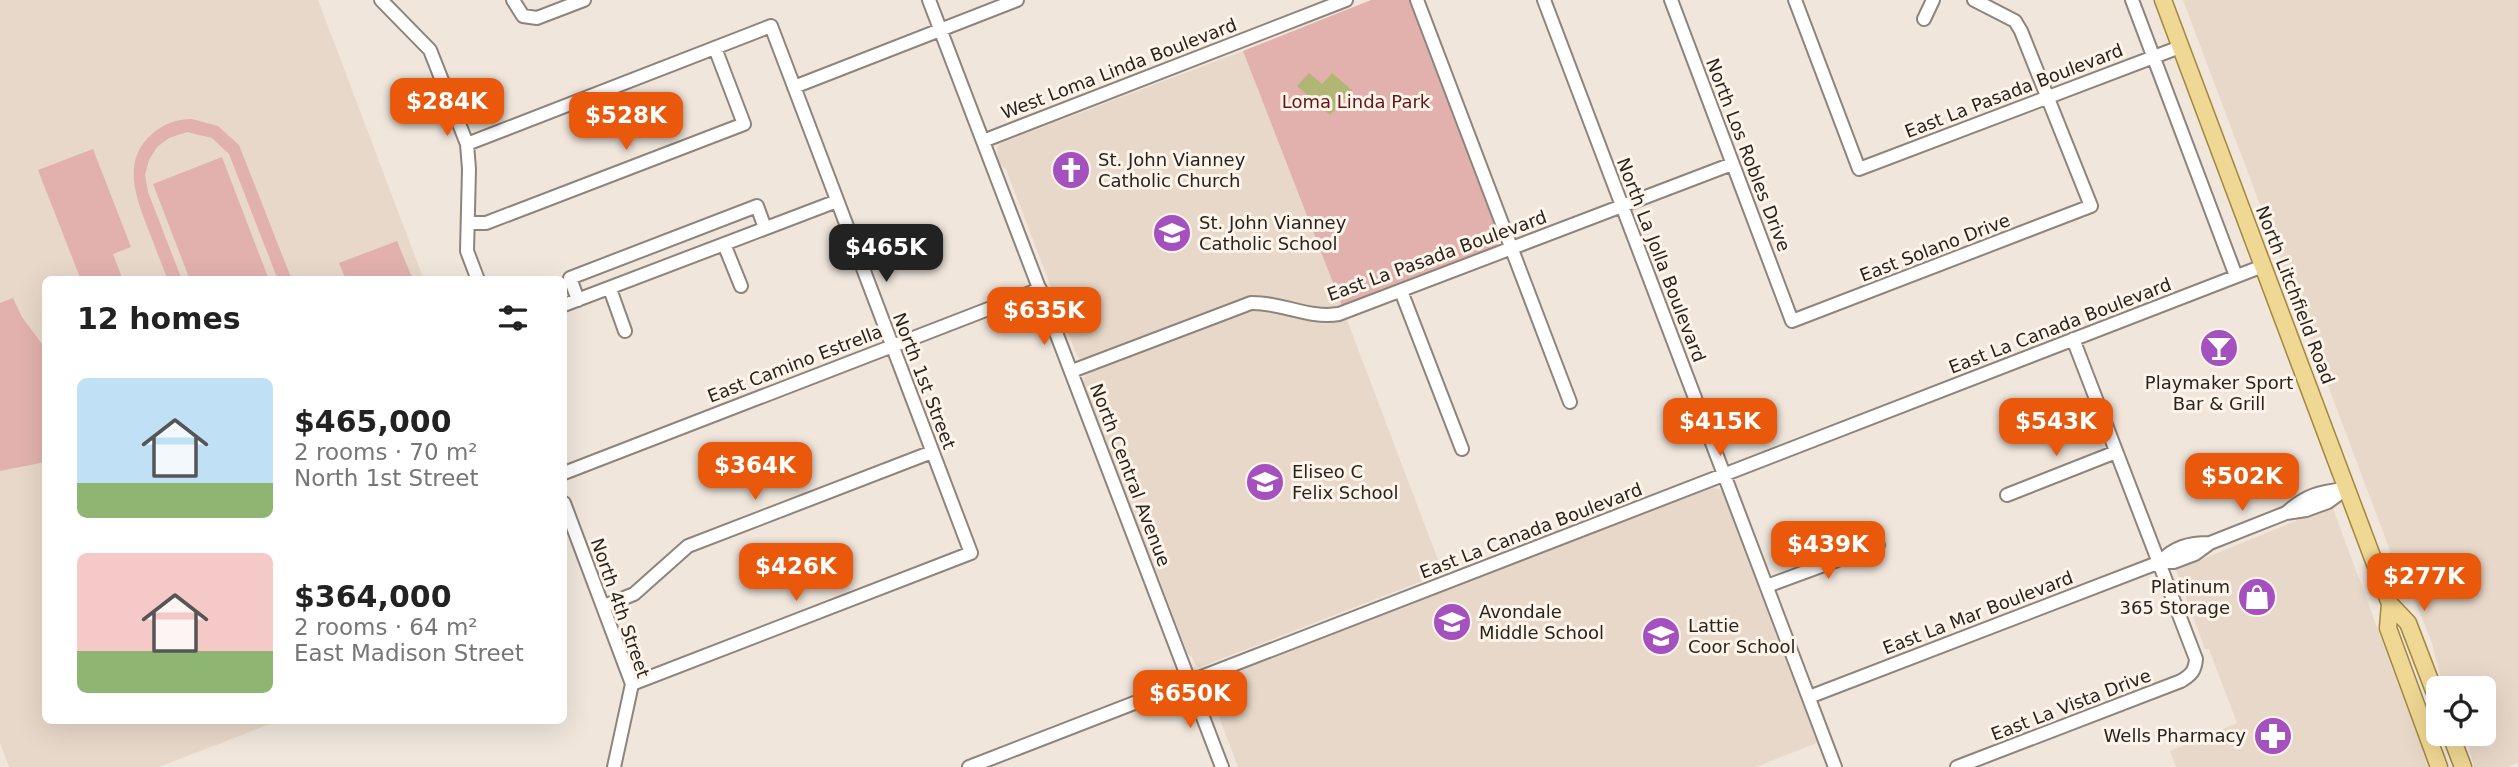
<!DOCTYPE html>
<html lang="en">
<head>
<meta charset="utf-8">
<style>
	:root { --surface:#fff; --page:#f2f2f2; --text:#222; --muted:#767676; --accent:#ea580c }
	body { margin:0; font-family:"DejaVu Sans",sans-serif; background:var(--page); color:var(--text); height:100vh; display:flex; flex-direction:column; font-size:26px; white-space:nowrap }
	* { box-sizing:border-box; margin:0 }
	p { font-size:23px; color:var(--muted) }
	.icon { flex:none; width:38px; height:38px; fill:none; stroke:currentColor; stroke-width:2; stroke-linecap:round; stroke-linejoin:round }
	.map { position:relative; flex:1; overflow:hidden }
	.drawer { position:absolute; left:42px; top:276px; width:525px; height:448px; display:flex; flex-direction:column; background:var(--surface); border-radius:10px; box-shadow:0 7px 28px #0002 }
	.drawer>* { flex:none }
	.fabs { position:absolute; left:2426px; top:676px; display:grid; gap:14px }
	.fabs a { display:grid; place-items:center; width:70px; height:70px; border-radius:10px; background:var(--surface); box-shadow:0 7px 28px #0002; font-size:35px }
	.price { position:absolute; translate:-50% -60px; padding:0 16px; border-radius:14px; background:var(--accent); color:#fff; font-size:23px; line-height:46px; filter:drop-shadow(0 2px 4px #0008) }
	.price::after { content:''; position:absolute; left:50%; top:42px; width:21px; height:16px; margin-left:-10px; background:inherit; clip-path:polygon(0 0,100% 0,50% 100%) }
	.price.active { background:#222; color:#fff }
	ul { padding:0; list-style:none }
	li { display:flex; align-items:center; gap:21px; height:175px; padding:0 35px }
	li span { display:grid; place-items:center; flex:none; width:196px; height:140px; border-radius:10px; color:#555 }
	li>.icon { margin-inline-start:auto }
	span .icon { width:84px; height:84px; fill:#fffc; stroke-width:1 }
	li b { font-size:30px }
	h2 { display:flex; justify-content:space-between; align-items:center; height:84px; padding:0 35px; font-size:30px }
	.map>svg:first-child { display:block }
</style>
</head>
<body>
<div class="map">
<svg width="2518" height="767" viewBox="0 0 2518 767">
	<rect width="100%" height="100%" fill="#f0e6dc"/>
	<path fill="#e8d8c9" d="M0,0H318L424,280H46V721H278L159,767H9L0,743Z
		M2183,0H2518V763L2508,767H2474L2465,733H2483V688H2443L2432,643L2419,610L2400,577Z
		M1243,51L1342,306L1329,310L1300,307L1283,300L1262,297L1238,300L1087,359L1078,358L1006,169L998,163L997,148L1001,143Z
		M1252,311H1273L1305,320L1328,322L1347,320L1443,573L1200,667L1196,666L1192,657L1188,654L1084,384V378L1087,374L1227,318Z
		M1711,488L1719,489L1722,492L1817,743L1756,767H1238L1206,682Z
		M2332,506L2429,767H2176L2170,751L2237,723L2209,649H2205L2176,570Z"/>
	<path fill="#e2b1ad" d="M1371,0H1410L1500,240L1496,247L1342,306L1243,51Z
		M192,119L218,126L239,145L292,280H278L229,154L212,138L187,132L169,138L157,147L149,160L145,175L148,192L182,280H168C161,263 155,246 148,229C136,197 121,161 152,134C163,124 177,119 192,119Z
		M93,149L131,247L113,254L123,280H81L38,170Z
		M222,157L269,280H190L153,184Z
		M397,241L413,280H346L339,263Z
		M13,298L22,317L45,348V462L0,471V303Z"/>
	<path fill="#b2b674" d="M1309,73L1322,84L1332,73L1352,90L1330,115L1297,86Z"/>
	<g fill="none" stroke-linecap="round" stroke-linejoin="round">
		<defs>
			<path id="minor" d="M381,0L430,50L467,144L469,169L467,251L478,280
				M513,0L523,16L537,18L584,0
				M929,0L1222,767
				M1417,0L1570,402
				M1544,0L1835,767
				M1671,0L1792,321L2091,206L2021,31L2015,21L1974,0
				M1795,0L1859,169L2180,47
				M2132,0L2236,276
				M1924,19L1933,0
				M794,87L1017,0
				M983,141L1346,0
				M467,144L771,26L971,553L632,684
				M468,223H486L744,124L715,48
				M724,244L741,286
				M610,289L625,331
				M1401,291L1462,449
				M578,300L570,278L757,206L765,228
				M564,305L837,201
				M1072,371L1251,303C1281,302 1308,319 1339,314L1732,164
				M564,473L1040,289
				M2007,495L2116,452
				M564,503L632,684L614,767
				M2286,513C2306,495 2319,492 2345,489
				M2160,562C2174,547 2189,543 2210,543
				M1767,586L1878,545
				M604,606L634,594L688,546L932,452
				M1809,697L2160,562H2174L2195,554L2210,543L2286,513L2306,510L2328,502L2347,488
				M969,767L2263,266
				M1957,767L2181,681C2191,675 2195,671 2196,659L2073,339"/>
			<path id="major" d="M2163,0L2387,596L2390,604L2388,628L2439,767
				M2390,604L2408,623L2438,701
				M2450,733L2463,767"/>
		</defs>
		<use href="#minor" stroke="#8d847b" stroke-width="16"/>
		<use href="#major" stroke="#a2873d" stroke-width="19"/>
		<use href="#minor" stroke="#fff" stroke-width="12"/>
		<use href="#major" stroke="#efd794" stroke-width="16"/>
	</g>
	<defs>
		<symbol id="church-disc" viewBox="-11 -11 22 22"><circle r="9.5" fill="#a450bf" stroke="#fef4e9"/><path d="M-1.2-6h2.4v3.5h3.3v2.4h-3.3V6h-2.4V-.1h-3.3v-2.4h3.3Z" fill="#fff"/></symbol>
		<symbol id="school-disc" viewBox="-11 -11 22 22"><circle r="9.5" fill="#a450bf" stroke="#fef4e9"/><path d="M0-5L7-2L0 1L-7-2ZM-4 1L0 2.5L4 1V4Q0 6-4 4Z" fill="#fff"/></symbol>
		<symbol id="bar-disc" viewBox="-11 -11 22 22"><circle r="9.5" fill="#a450bf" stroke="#fef4e9"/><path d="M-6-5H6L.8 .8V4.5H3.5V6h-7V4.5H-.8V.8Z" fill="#fff"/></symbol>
		<symbol id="shop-disc" viewBox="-11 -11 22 22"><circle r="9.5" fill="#a450bf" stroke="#fef4e9"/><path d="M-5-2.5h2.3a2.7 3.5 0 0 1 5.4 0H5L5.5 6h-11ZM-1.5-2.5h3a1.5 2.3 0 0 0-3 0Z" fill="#fff"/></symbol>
		<symbol id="pharmacy-disc" viewBox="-11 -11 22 22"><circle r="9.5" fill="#a450bf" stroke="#fef4e9"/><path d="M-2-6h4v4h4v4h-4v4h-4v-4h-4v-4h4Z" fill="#fff"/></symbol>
	</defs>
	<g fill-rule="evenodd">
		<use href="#church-disc" x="1049" y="148" width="44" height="44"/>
		<use href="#school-disc" x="1150" y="211" width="44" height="44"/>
		<use href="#bar-disc" x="2197" y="326" width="44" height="44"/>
		<use href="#school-disc" x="1243" y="460" width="44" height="44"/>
		<use href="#shop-disc" x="2235" y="575" width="44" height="44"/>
		<use href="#school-disc" x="1430" y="600" width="44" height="44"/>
		<use href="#school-disc" x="1639" y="614" width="44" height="44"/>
		<use href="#pharmacy-disc" x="2251" y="714" width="44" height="44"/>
	</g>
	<g text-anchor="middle" stroke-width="6" stroke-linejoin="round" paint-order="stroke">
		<g font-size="18" fill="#27231f" stroke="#fef4e9">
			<text transform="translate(1119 69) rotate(-21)" y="6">West Loma Linda Boulevard</text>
			<text transform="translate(2014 91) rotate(-21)" y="6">East La Pasada Boulevard</text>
			<text transform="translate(1748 155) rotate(69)" y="6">North Los Robles Drive</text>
			<text transform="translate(1935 248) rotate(-21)" y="6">East Solano Drive</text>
			<text transform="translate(1437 256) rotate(-20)" y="6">East La Pasada Boulevard</text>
			<text transform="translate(1661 260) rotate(69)" y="6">North La Jolla Boulevard</text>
			<text transform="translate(2295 295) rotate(69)" y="6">North Litchfield Road</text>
			<text transform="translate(2060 326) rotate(-21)" y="6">East La Canada Boulevard</text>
			<text transform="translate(795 364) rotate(-21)" y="6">East Camino Estrella</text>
			<text transform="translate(924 381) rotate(69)" y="6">North 1st Street</text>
			<text transform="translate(1130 475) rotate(69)" y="6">North Central Avenue</text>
			<text transform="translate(1531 531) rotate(-21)" y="6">East La Canada Boulevard</text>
			<text transform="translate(620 608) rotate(71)" y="6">North 4th Street</text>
			<text transform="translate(1978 613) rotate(-21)" y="6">East La Mar Boulevard</text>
			<text transform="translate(2071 705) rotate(-21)" y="6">East La Vista Drive</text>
		</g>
		<g font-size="18" fill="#681318" stroke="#fef4e9">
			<text x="1356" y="108">Loma Linda Park</text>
		</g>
		<g font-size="18" fill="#27231f" stroke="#fef4e9" text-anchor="start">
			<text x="1098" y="166">St. John Vianney<tspan x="1098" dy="21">Catholic Church</tspan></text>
			<text x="1199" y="229">St. John Vianney<tspan x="1199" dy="21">Catholic School</tspan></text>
			<text x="2219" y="389" text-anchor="middle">Playmaker Sport<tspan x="2219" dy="21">Bar &amp; Grill</tspan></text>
			<text x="1292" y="478">Eliseo C<tspan x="1292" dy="21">Felix School</tspan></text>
			<text x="2230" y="593" text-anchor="end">Platinum<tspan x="2230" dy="21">365 Storage</tspan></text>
			<text x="1479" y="618">Avondale<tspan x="1479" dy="21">Middle School</tspan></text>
			<text x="1688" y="632">Lattie<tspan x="1688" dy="21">Coor School</tspan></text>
			<text x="2246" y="742" text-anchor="end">Wells Pharmacy</text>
		</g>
	</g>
</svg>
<div class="fabs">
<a><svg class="icon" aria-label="locate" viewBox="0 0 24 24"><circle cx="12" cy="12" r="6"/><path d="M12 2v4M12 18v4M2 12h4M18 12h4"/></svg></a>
</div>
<b class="price" style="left:447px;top:138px">$284K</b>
<b class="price" style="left:626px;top:152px">$528K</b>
<b class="price active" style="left:886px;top:284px">$465K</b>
<b class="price" style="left:1044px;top:347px">$635K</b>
<b class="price" style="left:1720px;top:458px">$415K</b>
<b class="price" style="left:2056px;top:458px">$543K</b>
<b class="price" style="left:755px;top:502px">$364K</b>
<b class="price" style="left:2242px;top:513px">$502K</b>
<b class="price" style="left:1828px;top:581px">$439K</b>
<b class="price" style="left:796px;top:603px">$426K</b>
<b class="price" style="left:2424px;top:613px">$277K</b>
<b class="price" style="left:1190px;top:730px">$650K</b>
<section class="drawer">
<h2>12 homes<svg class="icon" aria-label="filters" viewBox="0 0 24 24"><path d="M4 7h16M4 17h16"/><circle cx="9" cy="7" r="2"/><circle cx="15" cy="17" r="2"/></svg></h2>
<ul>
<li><span style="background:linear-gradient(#bfe0f5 75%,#8fb573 0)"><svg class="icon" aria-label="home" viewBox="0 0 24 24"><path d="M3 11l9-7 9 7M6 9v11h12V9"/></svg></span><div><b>$465,000</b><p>2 rooms · 70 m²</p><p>North 1st Street</p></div></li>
<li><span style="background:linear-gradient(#f6c9c9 70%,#8fb573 0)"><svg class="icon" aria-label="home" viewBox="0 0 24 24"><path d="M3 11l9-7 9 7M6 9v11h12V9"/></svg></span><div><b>$364,000</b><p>2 rooms · 64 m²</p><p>East Madison Street</p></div></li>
</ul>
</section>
</div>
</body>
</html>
